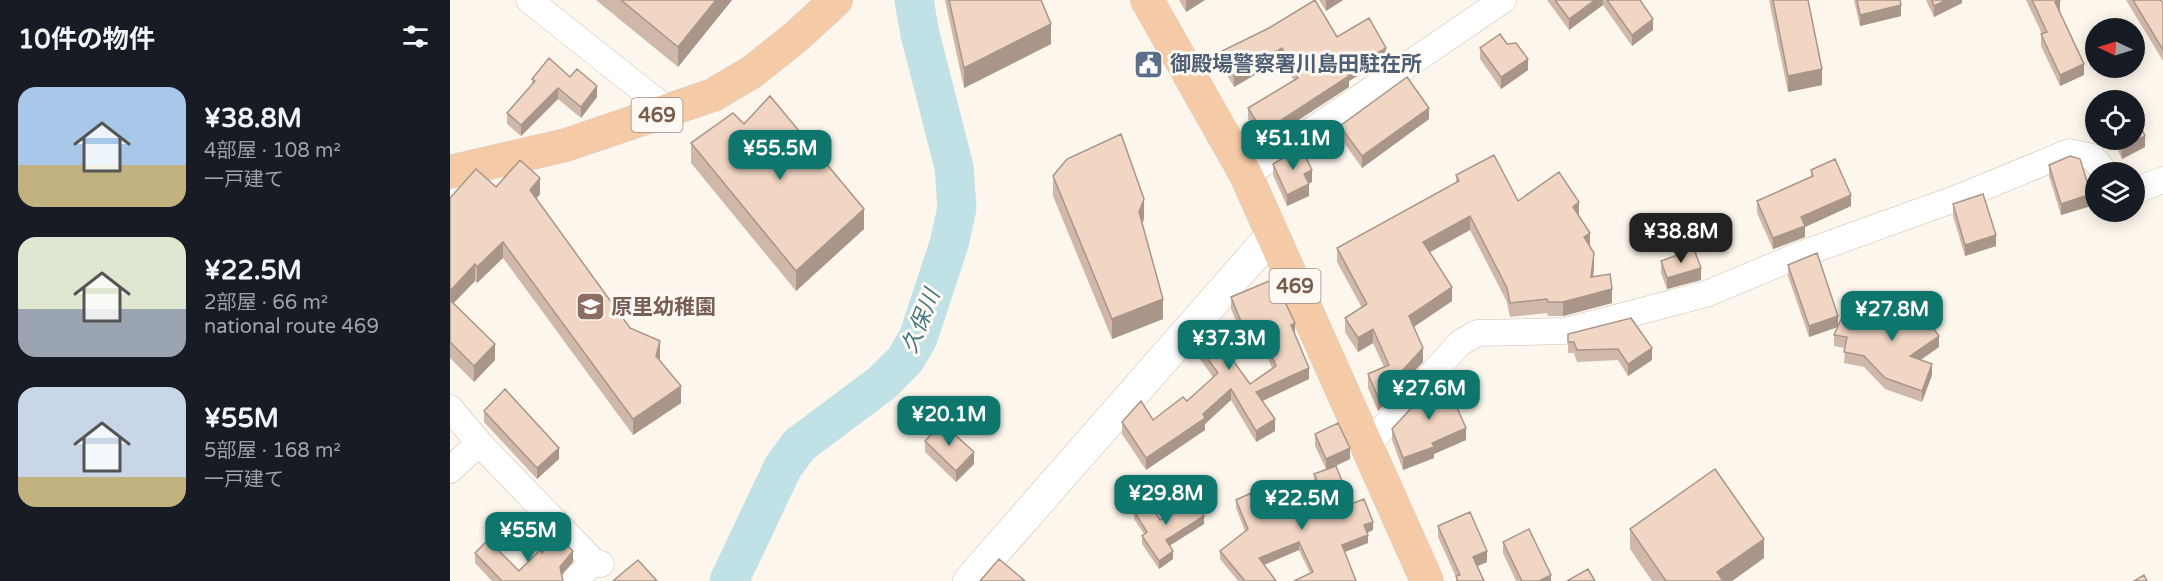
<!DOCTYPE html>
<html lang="ja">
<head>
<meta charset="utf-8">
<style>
	:root { --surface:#171b24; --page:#20242c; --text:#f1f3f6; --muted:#9ea1a6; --accent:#0f766e }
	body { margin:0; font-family:"Varela Round","Noto Sans JP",sans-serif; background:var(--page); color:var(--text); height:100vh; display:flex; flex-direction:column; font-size:22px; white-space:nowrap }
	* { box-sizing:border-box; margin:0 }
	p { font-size:20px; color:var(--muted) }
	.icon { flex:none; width:33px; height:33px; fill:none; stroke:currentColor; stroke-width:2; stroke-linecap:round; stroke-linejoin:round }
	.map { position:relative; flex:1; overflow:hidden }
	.panel { display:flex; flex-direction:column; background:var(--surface); width:450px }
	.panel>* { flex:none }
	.needle { width:39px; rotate:274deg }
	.buttons { position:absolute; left:1635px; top:18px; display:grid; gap:12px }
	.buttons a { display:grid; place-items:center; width:60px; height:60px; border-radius:50%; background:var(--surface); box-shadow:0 3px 15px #0003; font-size:30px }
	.price { position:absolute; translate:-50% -51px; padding:0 14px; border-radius:12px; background:var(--accent); color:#fff; font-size:20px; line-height:39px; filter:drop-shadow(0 2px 3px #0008) }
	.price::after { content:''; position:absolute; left:50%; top:36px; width:18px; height:14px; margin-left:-9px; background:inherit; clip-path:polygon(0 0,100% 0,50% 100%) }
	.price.selected { background:#222; color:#fff }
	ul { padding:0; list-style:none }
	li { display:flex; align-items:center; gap:18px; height:150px; padding:0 18px }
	li span { display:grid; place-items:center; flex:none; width:168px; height:120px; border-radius:18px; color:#555 }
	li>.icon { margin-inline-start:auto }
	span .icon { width:72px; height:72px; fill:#fffc; stroke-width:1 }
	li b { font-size:26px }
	h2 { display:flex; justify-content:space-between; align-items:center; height:72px; padding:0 18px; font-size:26px }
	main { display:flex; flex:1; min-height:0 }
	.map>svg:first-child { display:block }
</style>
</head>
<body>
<main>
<section class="panel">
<h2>10件の物件<svg class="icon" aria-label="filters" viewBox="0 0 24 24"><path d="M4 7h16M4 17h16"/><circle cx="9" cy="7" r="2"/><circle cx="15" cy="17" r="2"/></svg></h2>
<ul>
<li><span style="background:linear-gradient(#a9c7e8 65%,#c2b280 0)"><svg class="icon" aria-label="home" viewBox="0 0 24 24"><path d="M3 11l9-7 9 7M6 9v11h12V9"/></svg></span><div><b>¥38.8M</b><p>4部屋 · 108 m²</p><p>一戸建て</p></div></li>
<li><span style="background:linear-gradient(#dfe7d0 60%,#9aa5b1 0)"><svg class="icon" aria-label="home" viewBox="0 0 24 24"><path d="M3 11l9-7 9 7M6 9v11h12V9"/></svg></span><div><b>¥22.5M</b><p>2部屋 · 66 m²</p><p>national route 469</p></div></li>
<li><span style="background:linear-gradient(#c9d6e8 75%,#c2b280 0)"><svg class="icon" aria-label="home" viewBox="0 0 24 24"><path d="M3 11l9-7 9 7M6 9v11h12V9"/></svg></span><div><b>¥55M</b><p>5部屋 · 168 m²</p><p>一戸建て</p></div></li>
</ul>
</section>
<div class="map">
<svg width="1713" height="581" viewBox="0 0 1713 581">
	<rect width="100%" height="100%" fill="#fcf6ec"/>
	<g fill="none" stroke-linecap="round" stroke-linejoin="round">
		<path stroke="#c0e1e6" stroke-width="39" d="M279,581L333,467L349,445L432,383L455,360L468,338L499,244L507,208L504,167L470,34L464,0"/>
		<defs>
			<path id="minor" d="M79,0L219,111
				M796,175L1053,0
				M1684,191L1713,180
				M0,408L31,445L144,562L151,564
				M916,447L1010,343L1027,333L1115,331L1256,294L1352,254L1510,197L1619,152L1642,157L1655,172
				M0,470L29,443
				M124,581L144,562"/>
			<path id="tertiary" d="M519,581L822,235"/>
			<path id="trunk" d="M697,0L796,175L977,581
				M0,172L116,145L263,95L302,72L347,36L386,0"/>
		</defs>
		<use href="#minor" stroke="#cfbeb1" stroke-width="27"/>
		<use href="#tertiary" stroke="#cfbeb1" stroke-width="33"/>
		<use href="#trunk" stroke="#d9d2ce" stroke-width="34"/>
		<use href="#minor" stroke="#fff" stroke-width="26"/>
		<use href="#tertiary" stroke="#fff" stroke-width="32"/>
		<use href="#trunk" stroke="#f5caa7" stroke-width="33"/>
	</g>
	<path fill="#cfb8a9" d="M146,0H282L228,67Z
		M495,0H591L601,44L514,88Z
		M729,0H755L736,12Z
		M869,0H893L876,11Z
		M1097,0H1190L1203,30L1182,46L1153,5L1119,30Z
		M1319,0H1358L1372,85L1338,92Z
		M1404,0H1450L1451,16L1410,26Z
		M1476,0H1512V3L1484,17Z
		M1576,0H1611L1610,1V11H1609L1634,75L1610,86L1591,46V34H1592Z
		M1676,0H1711L1713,3V61Z
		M887,37L936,59L899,81V87L813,143L798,119V108L844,81L832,59L784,87L770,63V52Z
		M1030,48L1078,70L1051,89L1030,59Z
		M120,77L147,97L131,118L108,99L71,136L57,124V113L82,85V79Z
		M979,119L912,168L890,137V126Z
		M1663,140H1684L1695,147L1672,159Z
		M241,143L414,229L346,291L241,163Z
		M823,164L862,182L859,183V196L837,206L823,175Z
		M1599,165L1641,206L1611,215L1599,176Z
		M1361,170L1401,206L1355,227V237L1323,249L1307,213V201L1361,177Z
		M1006,175L1068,201L1129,216L1140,247L1144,267L1143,277L1162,303L1113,316H1098L1097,313L1060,317L1057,302L1020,230L980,252L1002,301L964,327L973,362L928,411L918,388V374L934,367L923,343L908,352L895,332V318L912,308L887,262V248L1006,183Z
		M603,176L694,219L692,224L713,319L662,339L603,196Z
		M46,187L90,194L86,199L180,328L210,357L209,360L231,403L183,435L53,258L27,283L25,281L3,303L45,360L24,382L0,358V198Z
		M1503,204L1546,246L1515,256L1503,216Z
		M1211,261L1251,280L1217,289L1211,273Z
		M1338,265L1388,325L1489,347L1471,360L1482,375L1472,402L1435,389L1414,367L1394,363L1395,348L1384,346V335L1387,327L1359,337L1338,276Z
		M781,297L845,334L859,379L812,401L825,431L806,442L781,400L755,424V430L696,470L672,434V422L703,420L737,401L763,377L744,351V340L800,384L822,368L814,349L800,356L781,309Z
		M1118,334L1202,360L1178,376L1168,360L1127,362L1124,353H1118Z
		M34,411L109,459L87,479L34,422Z
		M942,429L1016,440L984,454V458L953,470L942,440Z
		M865,434L900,459L886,466L901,504L923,530L917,533L918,543L895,552L860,573L849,550L814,565L826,581H788L770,559V551L795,531L786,508V500L804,499L816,511L866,486L864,482V474L876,469L865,446Z
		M475,441L524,464L506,482L475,452Z
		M684,511L710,520L754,524L720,545L723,559L709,569L692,544V536L694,534L684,519Z
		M988,526L1037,562L1027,566L1034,581H1006V577L988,537Z
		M1180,529L1314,558L1282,581H1202L1180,549Z
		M1053,542L1101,581H1066L1053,553Z
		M25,553L69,571L92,553L123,562L111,575L113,581H42L25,563Z"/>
	<path fill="#a99689" d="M266,0H282L228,67V47Z
		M738,0H755L736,12V1Z
		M876,0H893L876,11Z
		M1145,0H1153V5L1119,30V19Z
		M1496,0H1512V3L1484,17V6Z
		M1606,0H1611L1610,1V11L1605,13V2Z
		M1451,5V16L1410,26V15Z
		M1203,19V30L1182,46V35Z
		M601,24V44L514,88V68Z
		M832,48V59L784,87V76Z
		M936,48V59L899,81V87L813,143V132L897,71Z
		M1078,59V70L1051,89V77Z
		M1634,64V75L1610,86V75Z
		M1372,69V85L1338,92V76Z
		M147,86V97L131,118V107Z
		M108,88V99L71,136V125Z
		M979,108V119L912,168V156Z
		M1695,136V147L1672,159V147Z
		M862,170V182L854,185V174Z
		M90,178V194L80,206V190Z
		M859,184V196L837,206V195Z
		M1641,194V206L1611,215V204Z
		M1401,195V206L1355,227V237L1323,249V238L1351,217Z
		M694,199V219L689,232V212Z
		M1129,202V216L1123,207Z
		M414,209V229L346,291V271Z
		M1020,216V230L973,256V242Z
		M1140,233V247L1134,237Z
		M1546,235V246L1515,256V245Z
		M53,242V258L27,283V267Z
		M1144,253V267L1141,291V277Z
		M25,264V281L0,307V291Z
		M1251,268V280L1217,289V278Z
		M1002,287V301L959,330V316Z
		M1162,289V303L1113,316V302Z
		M713,299V319L662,339V319Z
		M1388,316V327L1359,337V326Z
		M845,323V334L841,325Z
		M923,329V343L908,352V338Z
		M1489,336V347L1460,367V356Z
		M814,338V349L800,356V344Z
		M210,341V357L206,372V356Z
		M45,344V360L24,382V366Z
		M973,348V362L928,411V397Z
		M1202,348V360L1178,376V364Z
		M1482,364V375L1472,402V391Z
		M859,368V379L806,404V392Z
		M231,386V403L183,435V419Z
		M781,389V400L755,424V430L696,470V458L753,414Z
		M825,419V431L806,442V431Z
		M1016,428V440L984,454V458L953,470V458L982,443Z
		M109,448V459L87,479V468Z
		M900,448V459L876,470V459Z
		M524,452V464L506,482V471Z
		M754,516V524L716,548V540Z
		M923,522V530L914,534V525Z
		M918,535V543L892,553V545Z
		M1314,539V558L1282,581H1267V572Z
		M849,542V550L809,567V558Z
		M123,551V562L110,577V567Z
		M723,551V559L709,569V561Z
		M1037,551V562L1023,568V557Z
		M1101,575V581H1089Z"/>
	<path fill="#f1d6c4" stroke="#a99689" stroke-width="1.5" d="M171,0H266L228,47Z
		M499,0H591L601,24L514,68Z
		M865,0L887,37L919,18L936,48L897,71L899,76L813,132L798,108L848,78L832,48L784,76L770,52L819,28Z
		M1105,0H1145L1119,19Z
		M1157,0H1190L1203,19L1182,35Z
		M1323,0H1358L1372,69L1338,76Z
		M1407,0H1450L1451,5L1410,15Z
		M1482,0H1496L1484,6Z
		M1582,0H1609L1605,2L1634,64L1610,75L1591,34L1597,32Z
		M1683,0H1711L1713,3V50Z
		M1050,34L1057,44L1066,43L1078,59L1051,77L1030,48Z
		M99,58L120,77L127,69L147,86L131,107L108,88L71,125L57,113L85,81L82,79Z
		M957,77L979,108L912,156L890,126Z
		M320,96L414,209L346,271L241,143L283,113L294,124Z
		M1677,96L1679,100H1667Z
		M1684,112L1695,136L1672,147L1668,140H1684Z
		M671,134L694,199L689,212L713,299L662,319L603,176L617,159Z
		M851,147L862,170L854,174L859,184L837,195L823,164Z
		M1044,155L1068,201L1109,172L1129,202L1123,207L1140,233L1134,237L1144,253L1141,277L1160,274L1162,289L1113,302H1098L1097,299L1060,303L1057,288L1020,216L973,242L1002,287L959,316L973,348L928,397L918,374L939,365L923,329L908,338L895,318L917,304L887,248L1009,181L1006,175Z
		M1620,156L1630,159L1641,194L1611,204L1599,165Z
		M1385,159L1401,195L1351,217L1355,226L1323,238L1307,201L1363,176L1361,170Z
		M70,160L90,178L80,190L180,328L210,341L206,356L231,386L183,419L53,242L27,267L25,264L0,291V198L26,169L46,187Z
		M1533,194L1546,235L1515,245L1503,204Z
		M1244,249L1251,268L1217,278L1211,261Z
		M1367,253L1388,316L1359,326L1338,265Z
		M824,279L845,323L841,325L859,368L806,392L825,419L806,431L781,389L753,414L755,418L696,458L672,422L691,401L703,420L733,397L737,401L768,373L744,340L757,325L800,384L826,366L814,338L800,344L781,297Z
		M1458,293L1489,336L1460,356L1482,364L1472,391L1435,378L1414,356L1394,352L1397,337L1384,335L1393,315L1418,321Z
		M0,300L45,344L24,366L0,342Z
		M1181,318L1202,348L1178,364L1168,349L1127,350L1124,342H1118V334Z
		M993,376L1016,428L982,443L984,447L953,458L942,429L988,379Z
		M55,389L109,448L87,468L34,411Z
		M492,423L524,452L506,471L475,441Z
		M888,423L900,448L876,459L865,434Z
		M886,466L901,504L914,499L923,522L914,525L918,535L892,545L906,581H844L863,572L849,542L809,558L826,581H795L770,551L798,529L786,500L801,493L804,499L810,496L816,511L869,485L864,474Z
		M1265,469L1314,539L1267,572L1273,581H1216L1180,529Z
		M743,499L754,516L716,540L723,551L709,561L692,536L697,532L684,511L699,502L710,520Z
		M1020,512L1037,551L1023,557L1034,581H1008L1006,576L1010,575L988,526Z
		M1079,529L1101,575L1089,581H1072L1053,542Z
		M107,535L123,551L110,567L113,581H51V580L25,553L38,540L69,571L90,550L92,553Z
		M549,559L575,581H530Z
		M188,560L207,581H163Z
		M1138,569L1145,581H1117Z
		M1694,575L1697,581H1684Z"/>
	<defs>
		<symbol id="civic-square" viewBox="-11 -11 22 22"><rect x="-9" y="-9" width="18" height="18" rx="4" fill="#5c6f8a" stroke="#fefaf3"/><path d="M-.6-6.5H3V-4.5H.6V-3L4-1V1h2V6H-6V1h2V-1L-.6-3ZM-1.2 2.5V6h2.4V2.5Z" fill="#fff"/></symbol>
		<symbol id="school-square" viewBox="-11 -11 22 22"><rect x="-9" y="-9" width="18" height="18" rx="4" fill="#8d6e63" stroke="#fefaf3"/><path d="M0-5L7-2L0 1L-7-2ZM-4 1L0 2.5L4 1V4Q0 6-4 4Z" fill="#fff"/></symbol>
	</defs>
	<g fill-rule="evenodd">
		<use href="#civic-square" x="682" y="48" width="33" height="33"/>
		<use href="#school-square" x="124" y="290" width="33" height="33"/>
	</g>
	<g text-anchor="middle" stroke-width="6" stroke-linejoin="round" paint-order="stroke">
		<g fill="#fefaf3" stroke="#a08c80" stroke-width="1.5">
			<rect x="181.5" y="98" width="51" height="34" rx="4.5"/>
			<rect x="819.5" y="269" width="51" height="34" rx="4.5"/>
		</g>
		<g font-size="20" font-weight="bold" fill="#785d4f">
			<text x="207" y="122">469</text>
			<text x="845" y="293">469</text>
		</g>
		<g font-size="21" font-weight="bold" fill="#4e5e75" stroke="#fefaf3" text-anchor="start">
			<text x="720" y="71">御殿場警察署川島田駐在所</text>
		</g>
		<g font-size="21" font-weight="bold" fill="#785e54" stroke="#fefaf3" text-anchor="start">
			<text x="161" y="314">原里幼稚園</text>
		</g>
		<g font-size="22" font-style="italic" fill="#457883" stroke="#fefaf3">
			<text transform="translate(470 321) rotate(-68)" y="8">久保川</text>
		</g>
	</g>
</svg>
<div class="buttons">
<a><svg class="needle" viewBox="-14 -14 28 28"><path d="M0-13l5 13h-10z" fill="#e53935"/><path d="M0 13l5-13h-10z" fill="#9ea1a6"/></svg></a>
<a><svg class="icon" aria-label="locate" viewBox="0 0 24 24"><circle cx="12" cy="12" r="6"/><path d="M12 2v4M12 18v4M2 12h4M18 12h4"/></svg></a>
<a><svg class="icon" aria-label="layers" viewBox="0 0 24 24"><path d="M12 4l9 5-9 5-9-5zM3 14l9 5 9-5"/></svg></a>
</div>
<b class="price" style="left:843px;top:171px">¥51.1M</b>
<b class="price" style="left:330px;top:181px">¥55.5M</b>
<b class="price selected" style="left:1231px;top:264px">¥38.8M</b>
<b class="price" style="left:1442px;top:342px">¥27.8M</b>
<b class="price" style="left:779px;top:371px">¥37.3M</b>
<b class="price" style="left:979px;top:421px">¥27.6M</b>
<b class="price" style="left:499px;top:447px">¥20.1M</b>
<b class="price" style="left:716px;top:526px">¥29.8M</b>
<b class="price" style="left:852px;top:531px">¥22.5M</b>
<b class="price" style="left:78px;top:563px">¥55M</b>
</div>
</main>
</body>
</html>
